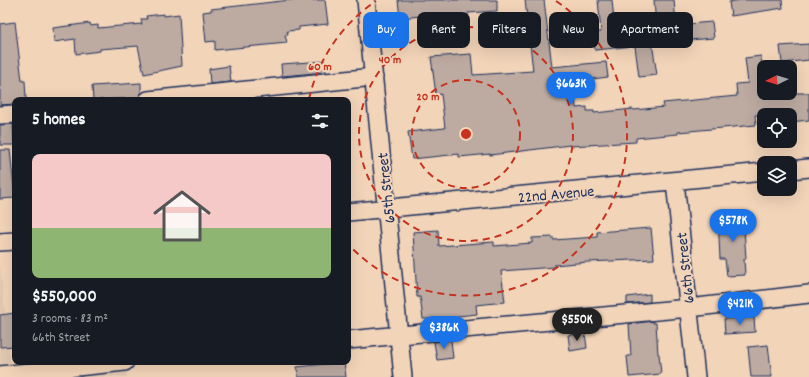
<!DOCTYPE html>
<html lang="en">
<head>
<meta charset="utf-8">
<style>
	:root { --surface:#171b24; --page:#242831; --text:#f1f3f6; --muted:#9ea1a6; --accent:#1a73e8 }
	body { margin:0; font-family:Dekko,sans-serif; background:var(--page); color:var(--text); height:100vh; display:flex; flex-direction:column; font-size:15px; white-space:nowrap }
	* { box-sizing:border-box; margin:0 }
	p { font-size:13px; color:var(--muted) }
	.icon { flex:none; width:22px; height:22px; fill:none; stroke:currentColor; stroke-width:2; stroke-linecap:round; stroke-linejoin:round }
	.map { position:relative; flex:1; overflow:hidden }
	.drawer { position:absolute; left:12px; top:97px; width:339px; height:268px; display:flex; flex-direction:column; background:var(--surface); border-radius:8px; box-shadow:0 4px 16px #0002 }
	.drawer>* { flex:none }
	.hud { position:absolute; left:363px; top:12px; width:380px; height:36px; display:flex; gap:8px }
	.needle { width:26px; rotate:265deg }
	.fabs { position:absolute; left:757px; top:60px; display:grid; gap:8px }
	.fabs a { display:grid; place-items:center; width:40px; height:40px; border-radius:8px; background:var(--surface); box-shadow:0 4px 16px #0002; font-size:20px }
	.price { position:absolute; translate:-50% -34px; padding:0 9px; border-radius:14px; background:var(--accent); color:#fff; font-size:13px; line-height:26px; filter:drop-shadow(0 1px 2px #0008) }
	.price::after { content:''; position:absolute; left:50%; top:24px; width:12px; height:9px; margin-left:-6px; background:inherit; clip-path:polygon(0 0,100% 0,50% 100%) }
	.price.current { background:#222; color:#fff }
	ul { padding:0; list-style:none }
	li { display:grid; align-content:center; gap:8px; height:212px; padding:0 20px }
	li span { display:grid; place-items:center; height:124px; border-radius:8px; color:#555 }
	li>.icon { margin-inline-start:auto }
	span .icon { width:72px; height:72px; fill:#fffc; stroke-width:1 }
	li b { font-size:17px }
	h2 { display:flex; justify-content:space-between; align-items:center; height:48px; padding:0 20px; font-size:17px }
	.chip { padding:0 14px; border-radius:8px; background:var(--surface); box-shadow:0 4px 16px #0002; font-size:14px; line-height:36px }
	.chip.current { background:var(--accent); color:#fff }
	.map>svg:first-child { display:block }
</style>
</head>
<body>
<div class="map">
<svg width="809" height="377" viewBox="0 0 809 377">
	<rect width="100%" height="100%" fill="#f2d4b8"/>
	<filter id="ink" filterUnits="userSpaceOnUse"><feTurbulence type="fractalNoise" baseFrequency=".025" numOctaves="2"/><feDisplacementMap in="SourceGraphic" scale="8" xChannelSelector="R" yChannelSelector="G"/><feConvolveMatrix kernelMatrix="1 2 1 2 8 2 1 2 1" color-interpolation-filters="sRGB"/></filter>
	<g filter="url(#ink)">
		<path fill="#e2c8b1" d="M0,265L12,377H0Z
			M126,369L127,377H42Z"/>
		<path fill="#bdaba2" stroke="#1b2f5e" d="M291,0H325L328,24L299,27V30L287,31L288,35H285L287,43L215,50V41L206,42L203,12L211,11V9Z
			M398,0H497V11L468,13V16L432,20V15L400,18Z
			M525,0H544L552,67L606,62L608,77L585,80V85L574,87L576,108L587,107V111H594V113L633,109L634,110L664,107L663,103L737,96L736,84L748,83L745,58L761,56L764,93H809V120L790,122V115H755L756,125L678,132V134L636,138V142L570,146V145L490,155V154L459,157V154L412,159L408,132L445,128L441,94L436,95L431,57L471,54L473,75L533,71Z
			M598,0H612L615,31L656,26L654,0H674L676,25L712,22L714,38L652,43L657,75L639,77L635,46L595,50L593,32H601Z
			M740,0H782L783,8L731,16L729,2Z
			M164,14V16L179,14L182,66L144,74L138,46L100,49V51L76,54L75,39L54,42L53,28L90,23L91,26L98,25V28L142,24L141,19H147L146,16Z
			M15,22L22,81H25L26,100H15V104L0,105V24Z
			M809,44V60L782,63L780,46Z
			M325,61L326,72L282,76L281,64Z
			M229,66L231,82L210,84L209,69Z
			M141,83V93L139,98L93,100L92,86Z
			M13,124L14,145H0V125Z
			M0,150H10L15,198L0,199Z
			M743,213L746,259H744L745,275L727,276L725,259H720L718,215Z
			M651,228L654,259L588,262L554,265L555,267L501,271L505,302L476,305L477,314L458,316V320L430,322V319H423L420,297H417L413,232L438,230L439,246L494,242V246L532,243V238L553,237V240L597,237V232Z
			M650,294V302L627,304V297Z
			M15,313V346L0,347V315Z
			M754,317L755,332L725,334L724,319Z
			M653,321V323H656L658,354H659L661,374L629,377L627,356H631L629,324Z
			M585,333L587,348L570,351L568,335Z
			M451,340L453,358L437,360L434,342Z
			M768,345L772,377H751L748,347Z
			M344,362L346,377H298L297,367Z"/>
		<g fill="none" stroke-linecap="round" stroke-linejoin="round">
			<defs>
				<path id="minor" d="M366,0L403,377
					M148,100L374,77
					M0,115L15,114
					M790,170L809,168
					M675,182L696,377
					M348,212L764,172
					M0,242L15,241
					M348,340L689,308L809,294
					M0,375L125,362"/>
			</defs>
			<use href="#minor" stroke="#1b2f5e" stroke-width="20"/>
			<use href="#minor" stroke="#f2d4b8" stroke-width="17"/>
		</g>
	</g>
	<g fill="none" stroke="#c8321e" stroke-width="2" stroke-dasharray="7 5">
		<circle cx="466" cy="134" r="54"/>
		<circle cx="466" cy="134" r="107"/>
		<path d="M309 99A161 161 0 0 1 376 1M556 1A161 161 0 1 1 348 244"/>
	</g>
	<g text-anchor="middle" stroke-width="4" stroke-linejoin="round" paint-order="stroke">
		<g font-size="16" fill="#1b2f5e" stroke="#f2d4b8">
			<text transform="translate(385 188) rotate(-96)" y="6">65th Street</text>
			<text transform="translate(556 193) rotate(-5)" y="6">22nd Avenue</text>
			<text transform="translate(684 268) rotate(-96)" y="6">66th Street</text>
		</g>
	</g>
	<circle cx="466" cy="134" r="6" fill="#c8321e" stroke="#f2d4b8" stroke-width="2"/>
	<g font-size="12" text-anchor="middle" font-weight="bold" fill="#c8321e" stroke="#f2d4b8" stroke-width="4" stroke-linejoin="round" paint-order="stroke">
		<text x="390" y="63">40 m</text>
		<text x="320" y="70">60 m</text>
		<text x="428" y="100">20 m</text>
	</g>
</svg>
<div class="fabs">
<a><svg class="needle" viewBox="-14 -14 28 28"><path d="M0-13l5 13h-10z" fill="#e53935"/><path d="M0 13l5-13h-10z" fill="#9ea1a6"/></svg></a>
<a><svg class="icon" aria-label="locate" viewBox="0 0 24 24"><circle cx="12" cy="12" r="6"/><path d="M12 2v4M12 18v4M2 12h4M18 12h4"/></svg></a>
<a><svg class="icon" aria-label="layers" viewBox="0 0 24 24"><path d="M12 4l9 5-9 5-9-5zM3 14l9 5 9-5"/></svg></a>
</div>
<b class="price" style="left:571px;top:106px">$663K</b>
<b class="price" style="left:733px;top:243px">$578K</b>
<b class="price" style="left:740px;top:326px">$421K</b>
<b class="price current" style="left:577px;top:342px">$550K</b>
<b class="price" style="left:444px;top:350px">$386K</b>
<div class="hud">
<a class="chip current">Buy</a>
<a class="chip">Rent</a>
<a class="chip">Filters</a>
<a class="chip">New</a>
<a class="chip">Apartment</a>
</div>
<section class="drawer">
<h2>5 homes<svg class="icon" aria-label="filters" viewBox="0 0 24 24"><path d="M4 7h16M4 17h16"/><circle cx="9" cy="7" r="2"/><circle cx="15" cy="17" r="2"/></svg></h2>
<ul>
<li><span style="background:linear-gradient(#f6c9c9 60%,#8fb573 0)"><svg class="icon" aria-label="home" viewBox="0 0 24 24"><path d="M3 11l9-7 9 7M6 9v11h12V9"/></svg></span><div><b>$550,000</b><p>3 rooms · 83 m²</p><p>66th Street</p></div></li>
</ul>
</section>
</div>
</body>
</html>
